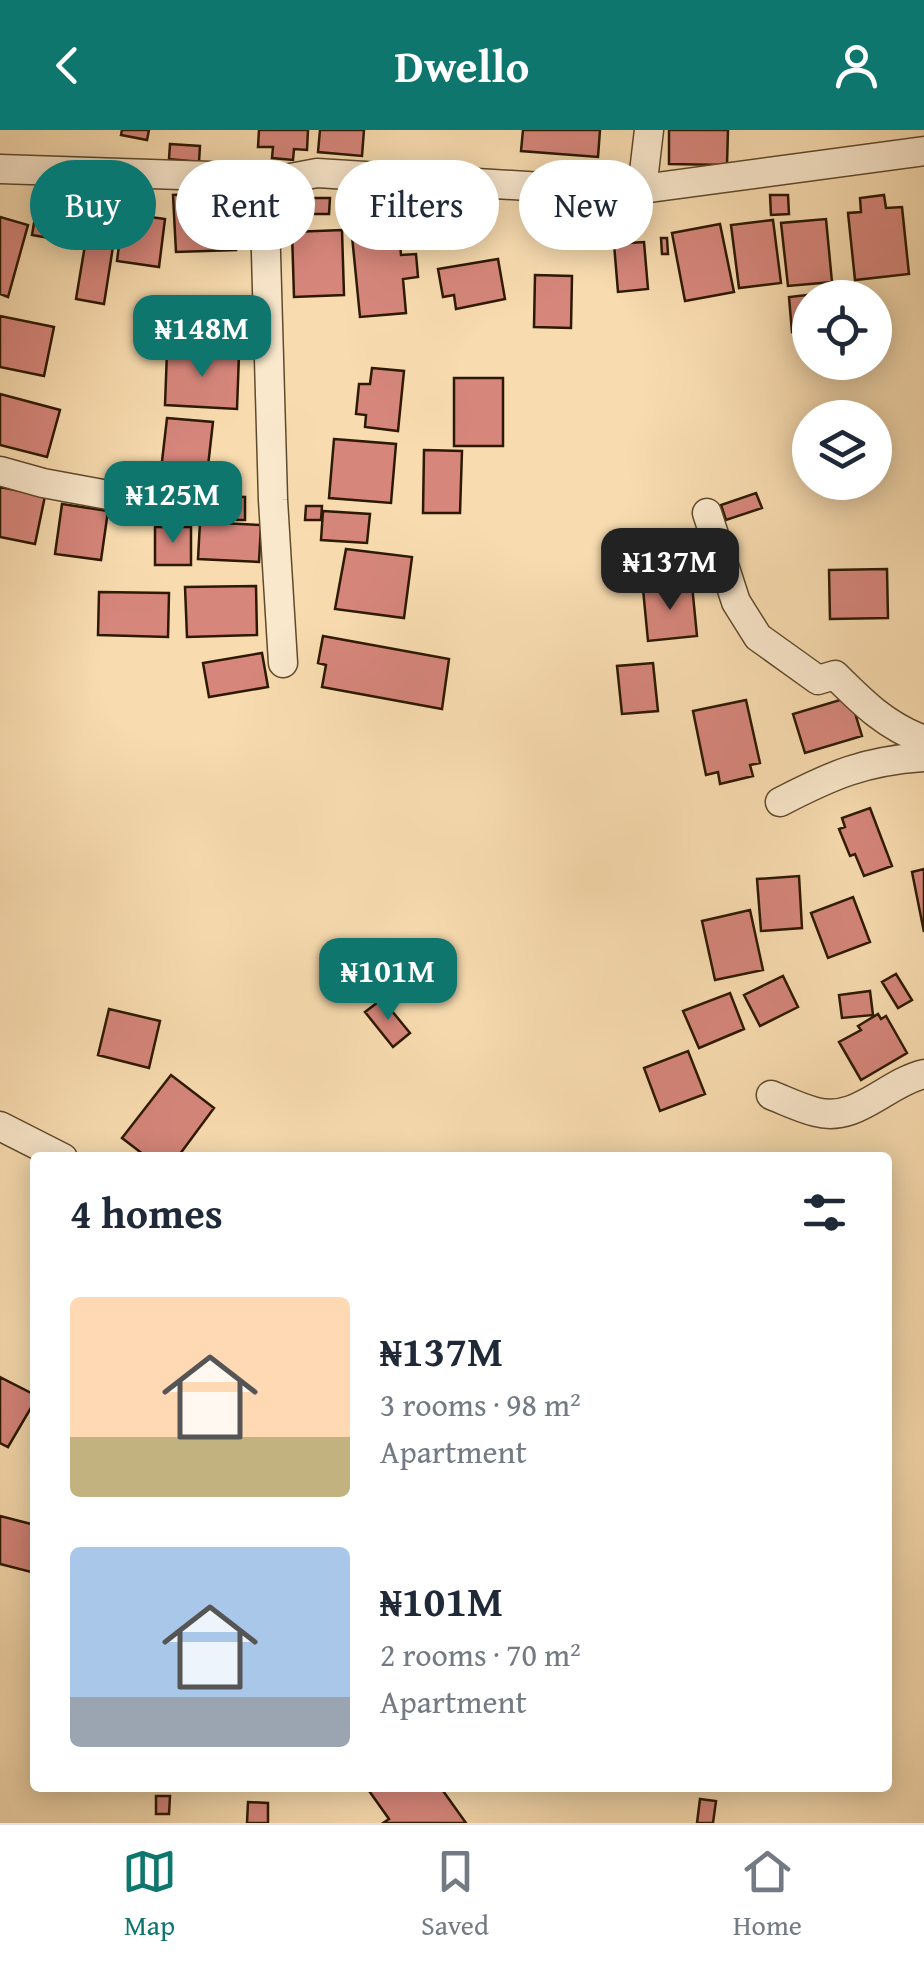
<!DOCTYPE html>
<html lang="en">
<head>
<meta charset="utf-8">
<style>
	:root { --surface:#fff; --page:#f2f2f3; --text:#1f2937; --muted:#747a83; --line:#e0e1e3; --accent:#0f766e }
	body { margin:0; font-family:"Gentium Book Plus",serif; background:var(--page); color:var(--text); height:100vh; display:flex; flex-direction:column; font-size:38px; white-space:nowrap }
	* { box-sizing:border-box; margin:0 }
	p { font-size:32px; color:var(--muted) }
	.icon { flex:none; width:55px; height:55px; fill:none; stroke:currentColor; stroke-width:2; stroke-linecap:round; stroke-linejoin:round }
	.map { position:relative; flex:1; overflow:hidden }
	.panel { position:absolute; left:30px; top:1022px; width:862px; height:640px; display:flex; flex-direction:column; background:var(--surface); border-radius:10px; box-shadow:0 5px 25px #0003 }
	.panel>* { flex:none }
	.guide { position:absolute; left:30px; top:30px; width:865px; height:90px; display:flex; gap:20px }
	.tools { position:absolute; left:792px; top:150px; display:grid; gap:20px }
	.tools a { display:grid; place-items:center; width:100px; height:100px; border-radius:50%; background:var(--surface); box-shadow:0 5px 25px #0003; font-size:50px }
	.price { position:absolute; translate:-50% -85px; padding:0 22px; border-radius:20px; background:var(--accent); color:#fff; font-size:32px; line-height:65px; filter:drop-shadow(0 2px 5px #0008) }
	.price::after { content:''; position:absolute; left:50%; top:60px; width:30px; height:22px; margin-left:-15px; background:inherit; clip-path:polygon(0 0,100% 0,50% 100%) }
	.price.selected { background:#222; color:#fff }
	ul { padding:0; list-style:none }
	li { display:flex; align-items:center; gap:30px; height:250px; padding:0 40px }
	li span { display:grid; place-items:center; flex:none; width:280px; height:200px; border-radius:10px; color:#555 }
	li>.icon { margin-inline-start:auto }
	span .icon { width:120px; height:120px; fill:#fffc; stroke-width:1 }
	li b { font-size:42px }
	h2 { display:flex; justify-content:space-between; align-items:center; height:120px; padding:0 40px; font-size:42px }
	.pill { padding:0 35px; border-radius:45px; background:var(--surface); box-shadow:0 5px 25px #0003; font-size:35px; line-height:90px }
	.pill.selected { background:var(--accent); color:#fff }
	header { display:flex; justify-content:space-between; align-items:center; height:130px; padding:0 40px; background:var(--accent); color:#fff; font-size:45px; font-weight:600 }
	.dock { display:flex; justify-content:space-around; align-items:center; height:140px; border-top:2px solid var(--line); background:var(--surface); font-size:28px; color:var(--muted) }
	.dock a { display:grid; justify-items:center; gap:5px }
	.dock .selected { color:var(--accent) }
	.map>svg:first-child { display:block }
</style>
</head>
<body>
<header><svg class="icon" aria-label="back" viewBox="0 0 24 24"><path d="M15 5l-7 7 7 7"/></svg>Dwello<svg class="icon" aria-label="person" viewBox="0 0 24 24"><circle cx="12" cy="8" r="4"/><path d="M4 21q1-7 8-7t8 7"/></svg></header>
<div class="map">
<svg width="924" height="1693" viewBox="0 0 924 1693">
	<rect width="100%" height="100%" fill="#f8dcb0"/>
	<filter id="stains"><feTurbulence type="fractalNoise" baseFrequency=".002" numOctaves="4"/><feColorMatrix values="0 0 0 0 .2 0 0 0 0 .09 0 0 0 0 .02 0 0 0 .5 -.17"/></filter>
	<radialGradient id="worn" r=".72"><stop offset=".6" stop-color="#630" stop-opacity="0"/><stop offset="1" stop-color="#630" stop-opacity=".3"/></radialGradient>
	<path fill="#d6867b" stroke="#2d1900" stroke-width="2.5" d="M122,0H149L147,10L121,5Z
		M259,0H308L307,20L294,19L293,30L272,28L273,17H258Z
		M320,0H364L362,26L318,22Z
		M523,0H600L598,27L521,21Z
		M669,0H728L727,35L669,34Z
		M170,14L200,16L199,32L169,29Z
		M234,62L236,120L176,122L173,65Z
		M39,63L80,70L72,112L32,105Z
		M770,65H788L789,84L771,85Z
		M884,65L886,78L902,77L909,144L855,150L848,83L861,82L860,68Z
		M93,67L120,72L104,174L76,169Z
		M306,68H330L329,84H306Z
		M123,83L165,89L159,137L117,131Z
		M0,87L28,95L8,167L0,164Z
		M826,89L832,152L788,156L781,93Z
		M773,90L781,153L739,158L731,95Z
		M398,92L401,125L416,124L418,147L403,149L406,183L360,187L351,96Z
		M720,94L734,162L685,171L672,103Z
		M342,100L344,165L294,167L292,102Z
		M661,108H667L668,124H662Z
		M644,112L648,159L618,162L614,114Z
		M498,129L505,169L456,179L454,165L443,167L438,139Z
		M535,145L572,146L571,198L534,197Z
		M834,162V168H810V200L792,202L789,167Z
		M0,186L54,197L44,246L0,237Z
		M167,221L239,224L237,279L165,275Z
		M372,238L404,241L398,301L365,297L366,285L356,284L359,254H370Z
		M454,248H503V316H454Z
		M0,264L60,280L47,327L0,315Z
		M167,288L213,292L207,345L161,340Z
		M334,309L396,314L391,373L329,368Z
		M424,320L462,321L460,383H423Z
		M0,357L45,366L35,414L0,407Z
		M177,358L195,359V366L245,367V390L174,389Z
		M756,363L762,378L726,390L721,375Z
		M62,374L108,381L101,430L55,424Z
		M306,376H322L321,390H305Z
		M323,381L370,384L367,413L321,410Z
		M200,392L261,395L259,432L198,429Z
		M155,397H191V435H155Z
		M346,419L412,427L404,488L335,479Z
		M887,439L888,488L830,489L829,440Z
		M692,455L697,506L648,511L643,459Z
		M256,456L257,505L187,507L185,457Z
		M99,462L169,463L168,507L98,505Z
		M323,506L449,529L442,579L322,557L326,535L318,533Z
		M262,523L268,557L209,567L203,533Z
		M653,533L658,581L622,584L617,536Z
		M850,567L862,606L805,623L793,584Z
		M746,570L760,633L750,635L753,646L720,654L718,642L706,645L693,581Z
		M870,678L892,736L864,746L855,724L850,726L839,699L845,697L842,688Z
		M924,739V802L912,742Z
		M799,746L802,798L761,801L757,749Z
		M853,767L870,812L828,828L811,783Z
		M750,780L763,840L715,850L702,791Z
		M896,844L912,870L898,878L882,852Z
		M783,846L798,877L760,896L744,865Z
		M870,861L873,885L842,888L839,865Z
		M730,863L744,899L699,918L683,881Z
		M382,869L410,903L393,917L365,882Z
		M109,879L160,891L149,938L98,925Z
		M878,884L881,889L886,886L907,923L861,950L839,912L861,900L858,896Z
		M688,921L705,964L660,981L644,938Z
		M171,945L214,978L177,1028H148L122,1008Z
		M0,1247L35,1265V1271L8,1317L0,1313Z
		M0,1386L35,1395V1443L0,1434Z
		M367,1658H441L466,1693H383L389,1689Z
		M156,1666H170L169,1684H156Z
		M700,1669L716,1671L713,1693H697Z
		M248,1672L268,1673V1693H247Z"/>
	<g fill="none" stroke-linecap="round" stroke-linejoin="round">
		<defs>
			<path id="minor" d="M0,39L211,46L264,53L317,43L559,58L642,59L924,21
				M264,53L273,370L283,533
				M642,59L649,0
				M0,341L43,353L146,372
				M707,383L736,472L758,507L818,550L835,545C863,573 886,596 924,610
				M780,672C832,645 864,631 924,627
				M771,965C786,971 800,978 816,982C857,993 886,953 924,944
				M0,996L63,1028"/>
		</defs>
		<use href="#minor" stroke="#604a2c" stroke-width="31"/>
		<use href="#minor" stroke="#fae8cc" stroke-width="28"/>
	</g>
	<rect width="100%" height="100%" filter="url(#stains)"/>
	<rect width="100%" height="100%" fill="url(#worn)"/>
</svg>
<div class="tools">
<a><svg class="icon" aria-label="locate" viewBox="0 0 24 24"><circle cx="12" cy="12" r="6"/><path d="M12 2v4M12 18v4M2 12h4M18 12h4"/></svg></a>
<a><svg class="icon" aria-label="layers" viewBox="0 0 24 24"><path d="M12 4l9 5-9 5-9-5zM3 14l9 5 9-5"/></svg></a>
</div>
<b class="price" style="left:202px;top:250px">₦148M</b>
<b class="price" style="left:173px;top:416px">₦125M</b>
<b class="price selected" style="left:670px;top:483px">₦137M</b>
<b class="price" style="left:388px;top:893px">₦101M</b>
<div class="guide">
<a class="pill selected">Buy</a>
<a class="pill">Rent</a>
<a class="pill">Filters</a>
<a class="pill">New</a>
</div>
<section class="panel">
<h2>4 homes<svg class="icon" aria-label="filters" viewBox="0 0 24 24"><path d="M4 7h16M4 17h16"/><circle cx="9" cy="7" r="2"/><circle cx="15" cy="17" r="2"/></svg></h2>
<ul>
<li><span style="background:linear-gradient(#ffd9b3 70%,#c2b280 0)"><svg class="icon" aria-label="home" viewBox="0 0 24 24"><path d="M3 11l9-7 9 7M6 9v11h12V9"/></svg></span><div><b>₦137M</b><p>3 rooms · 98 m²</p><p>Apartment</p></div></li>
<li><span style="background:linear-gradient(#a9c7e8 75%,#9aa5b1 0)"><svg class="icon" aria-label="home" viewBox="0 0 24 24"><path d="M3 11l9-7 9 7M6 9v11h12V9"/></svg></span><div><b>₦101M</b><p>2 rooms · 70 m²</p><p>Apartment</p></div></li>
</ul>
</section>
</div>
<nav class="dock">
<a class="selected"><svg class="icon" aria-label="map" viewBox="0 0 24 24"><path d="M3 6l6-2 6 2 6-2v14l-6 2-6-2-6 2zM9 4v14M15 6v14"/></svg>Map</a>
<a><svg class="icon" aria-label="saved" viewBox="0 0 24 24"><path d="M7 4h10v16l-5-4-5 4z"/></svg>Saved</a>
<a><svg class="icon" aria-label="home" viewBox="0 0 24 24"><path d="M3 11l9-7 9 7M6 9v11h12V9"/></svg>Home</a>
</nav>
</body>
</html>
